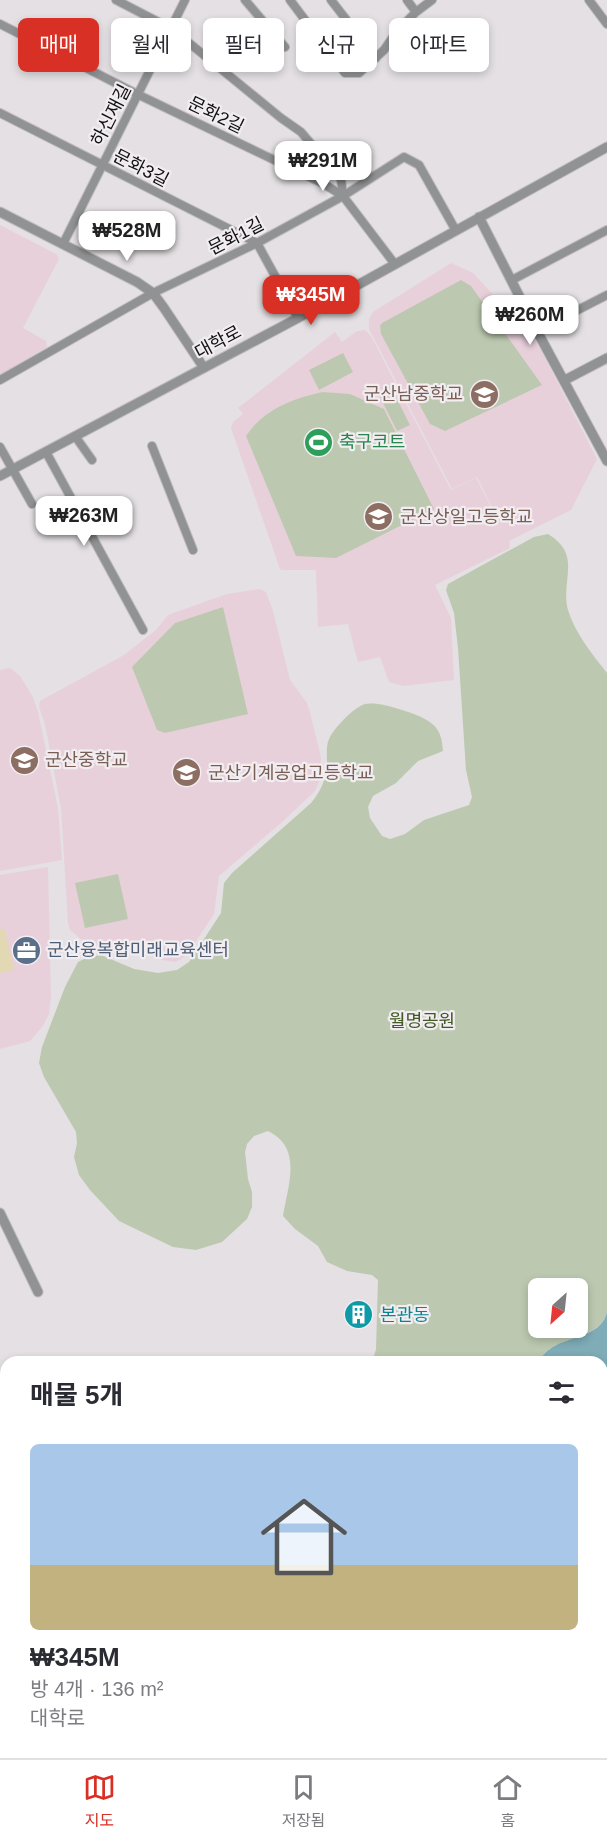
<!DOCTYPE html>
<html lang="ko">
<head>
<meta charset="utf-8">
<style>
	:root { --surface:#fff; --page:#f2f2f3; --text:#2b2b33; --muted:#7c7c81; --line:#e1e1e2; --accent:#d93025 }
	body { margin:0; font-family:Arial,"Noto Sans KR",sans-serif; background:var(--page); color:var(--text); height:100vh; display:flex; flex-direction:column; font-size:22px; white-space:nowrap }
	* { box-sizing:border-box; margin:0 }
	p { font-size:20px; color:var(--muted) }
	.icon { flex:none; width:33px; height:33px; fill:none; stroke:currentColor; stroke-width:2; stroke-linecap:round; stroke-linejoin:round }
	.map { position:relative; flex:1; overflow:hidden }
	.details { position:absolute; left:0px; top:1356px; width:608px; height:402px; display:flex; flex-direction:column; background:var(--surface); border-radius:18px 18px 0 0; box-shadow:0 3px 9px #0003 }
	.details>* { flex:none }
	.hud { position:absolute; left:18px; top:18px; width:572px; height:54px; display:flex; gap:12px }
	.needle { width:39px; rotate:207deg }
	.fabs { position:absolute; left:528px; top:1278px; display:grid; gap:12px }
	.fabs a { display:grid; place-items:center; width:60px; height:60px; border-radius:9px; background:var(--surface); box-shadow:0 3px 9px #0003; font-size:30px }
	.price { position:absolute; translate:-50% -51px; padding:0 14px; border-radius:12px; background:#fff; color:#222; font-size:20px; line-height:39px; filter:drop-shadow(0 2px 3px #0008) }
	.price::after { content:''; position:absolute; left:50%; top:36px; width:18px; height:14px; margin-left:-9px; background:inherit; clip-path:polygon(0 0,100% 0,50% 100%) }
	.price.selected { background:var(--accent); color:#fff }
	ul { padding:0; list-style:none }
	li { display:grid; align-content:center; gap:12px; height:318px; padding:0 30px }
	li span { display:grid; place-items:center; height:186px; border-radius:9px; color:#555 }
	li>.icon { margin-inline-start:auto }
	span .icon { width:108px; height:108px; fill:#fffc; stroke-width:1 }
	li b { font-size:26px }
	h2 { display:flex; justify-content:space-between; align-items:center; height:72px; padding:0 30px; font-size:26px }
	.pill { padding:0 21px; border-radius:9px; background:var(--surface); box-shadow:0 3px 9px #0003; font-size:21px; line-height:54px }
	.pill.selected { background:var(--accent); color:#fff }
	.menu { display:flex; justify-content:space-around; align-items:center; height:84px; border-top:2px solid var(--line); background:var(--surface); font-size:16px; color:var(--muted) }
	.menu a { display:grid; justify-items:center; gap:3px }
	.menu .selected { color:var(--accent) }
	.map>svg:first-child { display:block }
</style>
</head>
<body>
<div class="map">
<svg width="607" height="1758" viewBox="0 0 607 1758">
	<rect width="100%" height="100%" fill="#e4e0e3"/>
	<path fill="#e8d0db" d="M0,225L56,254L59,259L23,328L46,341L47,347L0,375Z
		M451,263L473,273L502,304L521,311L597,459L571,510L509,541L510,548L435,585L451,618L454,680L404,686L389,682L380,657L358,662L348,624L318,627L316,570H282L280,569L231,428L233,422L243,414L238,408L335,332L342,342L357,331L365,330L371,336L451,490L476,478L504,532L477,477L452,489L369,329V319L373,312Z
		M260,589L266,592L273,611L290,680L307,703L309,709L321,757L319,782L315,791L281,823L219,876L214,914L188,953L181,959L175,962L162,960L144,953L96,945L81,939L70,930L68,923L61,808L45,724L39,707L40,701L124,655L156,630L168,615L227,594Z
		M10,668L20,676L33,697L38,712L58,808L62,860L0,871V670Z
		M48,867L51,996L49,1014L43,1026L30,1041L0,1049V875Z"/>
	<path fill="#bcc9b0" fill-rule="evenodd" d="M461,280L471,286L542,385L445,431L430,424L381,334L380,326L382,323Z
		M343,353L353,372L319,390L309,370Z
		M393,391L410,425L397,431L380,397Z
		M323,392L350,394L384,409L434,509L336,558L296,556L246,436C263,410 293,398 323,392Z
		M548,534C583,555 560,581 568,610C575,633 592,654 607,673V1312C600,1342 553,1333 539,1362H369L374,1356L376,1349L378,1280L372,1275L347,1271L327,1262L318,1246L295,1229L283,1216C288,1185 303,1148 268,1131L254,1136L247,1144L245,1152L248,1179L252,1192V1207L247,1219L222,1242L196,1250L173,1247L119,1221L90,1190L79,1175L74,1157L77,1143L76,1132L44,1077L39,1063L42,1047L65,987L78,962L88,957L101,955L134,969L158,973L177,970L189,962L221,913L224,883L232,873L311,803C321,791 327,778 327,762C327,754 326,746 329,739C334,728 354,707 365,704C378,701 407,711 419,716C436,724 442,731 443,751L418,761L396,783L373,796L368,807L370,818L382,836L390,839L405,834L424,820L469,805L472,797L466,770L458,648L454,613L446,590L448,584L534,537ZM538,1288H578V1328H538Z
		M223,607L248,714L165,733L157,730L132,667L175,623Z
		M118,874L128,919L85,928L75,883Z
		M602,1398L607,1400V1758H0V1452L6,1451V1752H602Z"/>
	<path fill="#e2d8b3" d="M5,929L14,970L0,973V930Z"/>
	<path fill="#7facb7" d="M607,1312V1400L602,1398V1362H539C554,1332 600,1343 607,1312Z"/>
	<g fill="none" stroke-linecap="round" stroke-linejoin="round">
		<path stroke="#7facb7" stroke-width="2" d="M603,1725L607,1723
			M560,1758L565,1752"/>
		<defs>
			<path id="minor" d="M116,0L172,29L281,118L301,132L341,179L343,196
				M245,0L285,47
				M290,0L345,73H359L384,50L397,31L416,12L432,0
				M331,0L376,58
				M407,0L416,12
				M589,0L607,24
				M0,24L139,95L324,184L343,196L394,263
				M0,113L257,243L298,318
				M63,244L185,0
				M512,280L607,230
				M537,331L607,295
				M0,380L153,293L257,243L343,196L404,157L419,165L455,229
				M75,436L92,460
				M152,446L193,550
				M0,447L32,504
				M46,452L143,630"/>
			<path id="tertiary" d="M0,212L137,282L153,293L164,308L204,368
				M479,217L537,331L607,461
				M565,380L607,358
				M0,476L298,318L607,147
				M0,1213L38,1292"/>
		</defs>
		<use href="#minor" stroke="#bebbbe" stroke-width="10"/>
		<use href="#tertiary" stroke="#bebbbe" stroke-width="11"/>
		<use href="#minor" stroke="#909293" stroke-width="8"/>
		<use href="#tertiary" stroke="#909293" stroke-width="9"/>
	</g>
	<defs>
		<symbol id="school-disc" viewBox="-11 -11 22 22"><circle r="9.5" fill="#8d6e63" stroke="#f1edf1"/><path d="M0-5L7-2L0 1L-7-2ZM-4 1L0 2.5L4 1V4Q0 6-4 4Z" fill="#fff"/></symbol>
		<symbol id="stadium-disc" viewBox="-11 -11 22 22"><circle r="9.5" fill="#2e9e5b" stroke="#f1edf1"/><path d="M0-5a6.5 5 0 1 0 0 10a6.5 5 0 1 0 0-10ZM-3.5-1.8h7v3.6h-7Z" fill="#fff"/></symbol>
		<symbol id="office-disc" viewBox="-11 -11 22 22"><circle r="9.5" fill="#5c6f8a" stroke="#f1edf1"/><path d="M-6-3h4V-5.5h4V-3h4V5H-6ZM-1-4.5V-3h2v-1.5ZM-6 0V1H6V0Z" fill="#fff"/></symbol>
		<symbol id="building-disc" viewBox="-11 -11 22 22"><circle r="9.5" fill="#0f9aa8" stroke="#f1edf1"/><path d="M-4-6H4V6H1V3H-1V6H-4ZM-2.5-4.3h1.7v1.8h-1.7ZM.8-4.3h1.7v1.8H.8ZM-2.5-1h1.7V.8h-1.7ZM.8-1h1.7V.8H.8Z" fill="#fff"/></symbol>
	</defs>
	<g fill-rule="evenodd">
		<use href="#school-disc" x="468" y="378" width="33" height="33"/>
		<use href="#stadium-disc" x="302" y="426" width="33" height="33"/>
		<use href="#school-disc" x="362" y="500" width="33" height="33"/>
		<use href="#school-disc" x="8" y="744" width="33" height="33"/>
		<use href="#school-disc" x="170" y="756" width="33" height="33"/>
		<use href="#office-disc" x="10" y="934" width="33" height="33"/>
		<use href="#building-disc" x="342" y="1298" width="33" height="33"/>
	</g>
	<g text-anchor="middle" stroke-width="4.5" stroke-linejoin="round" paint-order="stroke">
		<g font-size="18" fill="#131213" stroke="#f1edf1">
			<text transform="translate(111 115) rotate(-63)" y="6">하신재길</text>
			<text transform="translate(216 115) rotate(26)" y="6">문화2길</text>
			<text transform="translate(141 168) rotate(27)" y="6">문화3길</text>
			<text transform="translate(236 236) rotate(-27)" y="6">문화1길</text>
			<text transform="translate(218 342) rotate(-28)" y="6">대학로</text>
		</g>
		<g font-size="18" fill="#785e54" stroke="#f1edf1" text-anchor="start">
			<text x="463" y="400" text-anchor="end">군산남중학교</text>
			<text x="400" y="523">군산상일고등학교</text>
			<text x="45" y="766">군산중학교</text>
			<text x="208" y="779">군산기계공업고등학교</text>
		</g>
		<g font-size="18" fill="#27864d" stroke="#f1edf1" text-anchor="start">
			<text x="339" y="448">축구코트</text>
		</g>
		<g font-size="18" fill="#4e5e75" stroke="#f1edf1" text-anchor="start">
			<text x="47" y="956">군산융복합미래교육센터</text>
		</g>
		<g font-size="18" fill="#425825" stroke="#f1edf1">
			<text x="422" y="1027">월명공원</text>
		</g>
		<g font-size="18" fill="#0d838f" stroke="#f1edf1" text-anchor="start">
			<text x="380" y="1321">본관동</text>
		</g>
	</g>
</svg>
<div class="fabs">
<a><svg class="needle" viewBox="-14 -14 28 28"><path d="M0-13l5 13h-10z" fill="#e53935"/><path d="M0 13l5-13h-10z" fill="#7c7c81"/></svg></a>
</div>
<b class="price" style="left:323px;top:192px">₩291M</b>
<b class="price" style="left:127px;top:262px">₩528M</b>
<b class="price selected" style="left:311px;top:326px">₩345M</b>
<b class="price" style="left:530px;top:346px">₩260M</b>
<b class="price" style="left:84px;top:547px">₩263M</b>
<div class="hud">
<a class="pill selected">매매</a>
<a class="pill">월세</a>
<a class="pill">필터</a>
<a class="pill">신규</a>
<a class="pill">아파트</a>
</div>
<section class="details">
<h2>매물 5개<svg class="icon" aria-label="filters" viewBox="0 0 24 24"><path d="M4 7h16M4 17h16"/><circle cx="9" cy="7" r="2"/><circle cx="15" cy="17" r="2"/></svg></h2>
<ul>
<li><span style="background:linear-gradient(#a9c7e8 65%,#c2b280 0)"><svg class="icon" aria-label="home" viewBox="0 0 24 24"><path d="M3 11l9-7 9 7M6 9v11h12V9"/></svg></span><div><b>₩345M</b><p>방 4개 · 136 m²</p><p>대학로</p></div></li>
</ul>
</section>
</div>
<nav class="menu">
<a class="selected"><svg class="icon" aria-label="map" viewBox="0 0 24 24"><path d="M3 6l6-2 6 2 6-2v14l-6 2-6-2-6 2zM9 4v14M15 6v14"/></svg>지도</a>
<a><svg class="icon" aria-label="saved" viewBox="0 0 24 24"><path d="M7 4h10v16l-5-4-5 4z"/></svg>저장됨</a>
<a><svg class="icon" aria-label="home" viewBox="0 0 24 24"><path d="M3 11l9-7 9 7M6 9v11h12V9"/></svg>홈</a>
</nav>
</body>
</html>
